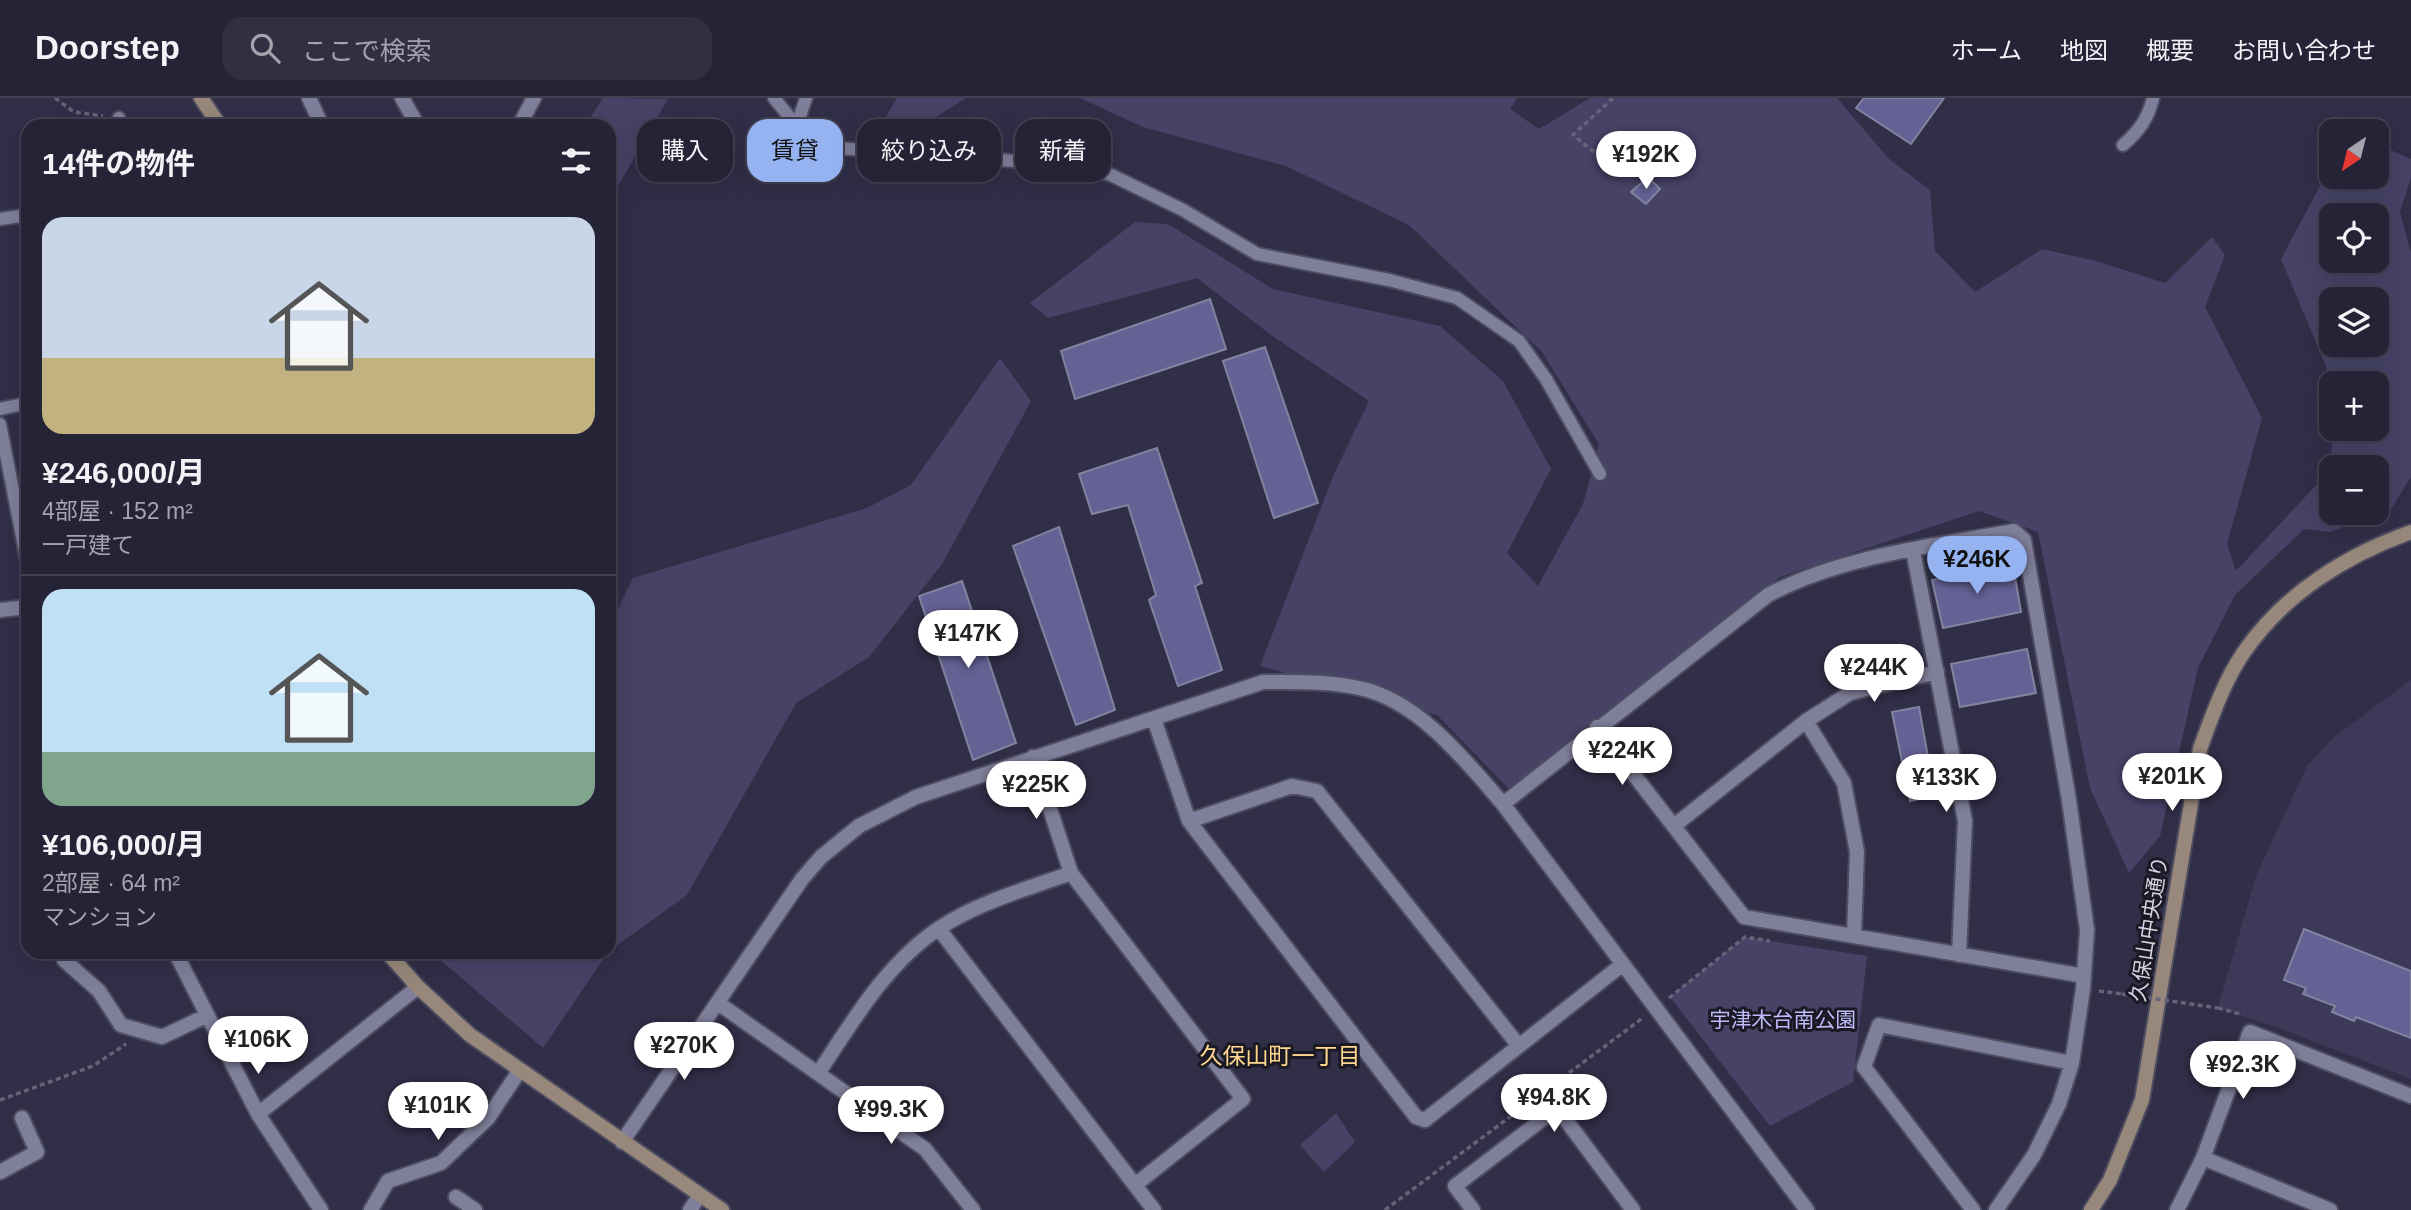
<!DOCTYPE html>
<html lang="ja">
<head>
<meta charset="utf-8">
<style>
	:root { --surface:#252336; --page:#312f42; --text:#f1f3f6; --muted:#a3a4ad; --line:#424051; --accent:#95b2f1 }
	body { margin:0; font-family:Helvetica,"Noto Sans JP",sans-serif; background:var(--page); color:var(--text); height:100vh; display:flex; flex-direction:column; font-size:26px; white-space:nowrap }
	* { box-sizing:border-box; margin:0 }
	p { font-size:23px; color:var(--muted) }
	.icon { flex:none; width:38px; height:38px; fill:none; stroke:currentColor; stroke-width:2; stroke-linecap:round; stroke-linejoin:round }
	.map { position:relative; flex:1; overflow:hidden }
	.side { position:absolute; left:21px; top:21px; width:595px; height:840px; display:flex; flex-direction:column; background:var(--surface); border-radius:21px; box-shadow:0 7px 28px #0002,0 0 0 2px var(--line) }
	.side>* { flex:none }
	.hud { position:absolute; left:637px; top:21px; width:665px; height:63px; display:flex; gap:14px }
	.needle { width:46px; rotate:215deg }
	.buttons { position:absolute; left:2319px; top:21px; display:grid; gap:14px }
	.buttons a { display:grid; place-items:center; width:70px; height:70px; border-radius:14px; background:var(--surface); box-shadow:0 7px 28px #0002,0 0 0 2px var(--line); font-size:35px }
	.price { position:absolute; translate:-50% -60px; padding:0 16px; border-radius:24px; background:#fff; color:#222; font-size:23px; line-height:46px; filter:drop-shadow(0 2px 4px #0008) }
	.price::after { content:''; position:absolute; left:50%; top:42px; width:21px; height:16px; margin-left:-10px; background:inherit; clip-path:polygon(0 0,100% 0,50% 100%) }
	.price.current { background:var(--accent); color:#111 }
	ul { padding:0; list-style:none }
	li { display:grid; align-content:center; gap:14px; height:371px; padding:0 21px }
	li+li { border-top:2px solid var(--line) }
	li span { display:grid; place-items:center; height:217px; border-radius:21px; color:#555 }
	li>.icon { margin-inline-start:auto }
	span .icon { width:126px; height:126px; fill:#fffc; stroke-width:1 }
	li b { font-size:30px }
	h2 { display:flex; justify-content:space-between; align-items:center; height:84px; padding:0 21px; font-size:30px }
	.tag { padding:0 24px; border-radius:21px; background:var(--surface); box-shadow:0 7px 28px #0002,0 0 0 2px var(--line); font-size:24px; line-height:63px }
	.tag.current { background:var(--accent); color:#111 }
	header { display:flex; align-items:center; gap:42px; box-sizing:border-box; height:98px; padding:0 35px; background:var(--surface); border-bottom:2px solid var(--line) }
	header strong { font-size:33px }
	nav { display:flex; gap:38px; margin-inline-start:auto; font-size:24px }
	.search { width:490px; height:63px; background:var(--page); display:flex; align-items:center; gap:18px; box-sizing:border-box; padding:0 24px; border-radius:21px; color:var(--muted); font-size:26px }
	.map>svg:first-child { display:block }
</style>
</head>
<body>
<header>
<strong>Doorstep</strong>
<div class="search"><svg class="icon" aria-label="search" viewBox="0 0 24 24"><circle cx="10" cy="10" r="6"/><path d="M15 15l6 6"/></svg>ここで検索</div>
<nav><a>ホーム</a><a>地図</a><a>概要</a><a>お問い合わせ</a></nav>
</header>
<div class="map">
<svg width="2411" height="1112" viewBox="0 0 2411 1112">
	<rect width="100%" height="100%" fill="#312f48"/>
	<path fill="#3c3a58" d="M2411,582V981L2271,927L2218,910L2256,778L2307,668L2335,638Z"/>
	<path fill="#464367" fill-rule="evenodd" d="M603,0L668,1L609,104V28H585Z
		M897,0H966L936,19L882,25Z
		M1080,0H1517L1510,11L1539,31L1590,0H1837L1889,61L1930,92L1935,153L1975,194L2042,151L2096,163L2165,185L2212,139L2225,157L2205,209L2262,320L2227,446L2236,473L2331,371L2332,331H2376V285H2333L2281,161L2322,84L2331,77L2376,79L2377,46L2411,61V80L2400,114L2411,155V379L2391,411L2330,434L2304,431L2235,497L2198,570L2160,738L2129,775L2090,690L2038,434L1979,413L1780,479L1511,693L1437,617L1260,568L1334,376L1369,303L1271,237L1197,180L1048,220L1030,205L1135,124L1168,126L1273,191L1440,228L1503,283L1551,371L1507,455L1538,488L1583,406L1599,346L1542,254L1409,127L1286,68L1143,29ZM2331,117H2376V163H2331ZM2331,201H2376V247H2331ZM2331,369H2376V415H2331Z
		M1000,260L1031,303L942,466L869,559L796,605L687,797L609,853V530L633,480L867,410L911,387Z
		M1745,839L1867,858L1853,984L1770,1028L1670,899Z
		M431,854H608L543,950Z
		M1336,1015L1355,1044L1324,1074L1300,1047Z"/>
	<path fill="#656195" stroke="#83829f" stroke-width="2" d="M1864,0H1944L1911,46L1856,10Z
		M1648,79L1660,91L1646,106L1631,94Z
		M1210,201L1226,251L1075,301L1061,253Z
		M1265,249L1318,405L1274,420L1223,263Z
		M1157,350L1202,485L1195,488L1222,572L1178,588L1149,502L1156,497L1128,407L1092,416L1079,376Z
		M1059,429L1115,612L1076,627L1013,448Z
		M2013,467L2021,514L1943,530L1932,482Z
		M962,483L1016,645L973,662L919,498Z
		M2027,551L2036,595L1960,609L1951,566Z
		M1919,609L1935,698L1910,703L1892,614Z
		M2304,831L2411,873V940L2356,919L2354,923L2332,914L2335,908L2303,896L2306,890L2284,882Z"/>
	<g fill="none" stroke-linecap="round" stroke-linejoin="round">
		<defs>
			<path id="lane" d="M774,0L807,41L822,49L1043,65L1109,76L1183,112L1257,156L1389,182L1457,200L1519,243L1546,281L1600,376
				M119,20L121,28
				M797,27L806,0
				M2123,47C2139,33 2148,21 2153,0
				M0,121L28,117
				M0,311L28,305
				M0,326L28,469"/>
			<path id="street" d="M309,0L322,28
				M402,0L418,28
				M519,28L534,0
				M1913,452L1965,723L1959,857
				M0,512L28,509
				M1154,621L1189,723L1416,1019L1425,1022L1623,866
				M1806,623L1844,685L1857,754L1854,838
				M1597,629L1744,819L2084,878
				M1033,659L1071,775L1243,1001L1135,1087
				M1503,706L1768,497C1841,458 1933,448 2014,433L2024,442L2069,702L2087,832L2083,891L2072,965L2059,1006L2034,1057L1996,1112
				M1189,723L1292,688L1317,693L1519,948
				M1675,727L1806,623L1850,595L1937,574
				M939,831L1154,1112
				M63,854L64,862L99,893L121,927L162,939L206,918
				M175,854L258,1016L321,1112
				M718,905L925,1051L973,1112
				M819,974C852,924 887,865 938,831C978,804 1027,791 1071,775
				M258,1016L418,889
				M622,1044L802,781L821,759L859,728L916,699L1263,584C1295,584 1328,583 1359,590C1418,602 1466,663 1503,706L1807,1112
				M2203,1060L2330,1112
				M0,1074L37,1054L22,1020
				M456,1099L475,1112
				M371,1112L388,1083L441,1065L488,1020L520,972
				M690,1112L700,1097
				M1473,1112L1455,1088L1557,1010L1633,1112
				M1973,1112L1864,969L1879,927L2072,965
				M2177,1112L2203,1060L2250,934L2411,998"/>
			<path id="secondary" d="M201,0L220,28
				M387,854L418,889L470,937L722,1112
				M2091,1112L2110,1082L2142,1002L2200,651C2212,618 2224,583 2244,554C2284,496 2346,457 2411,434"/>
		</defs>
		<use href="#lane" stroke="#4d4c60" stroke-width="16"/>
		<use href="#street" stroke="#4d4c60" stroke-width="18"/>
		<use href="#secondary" stroke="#4d4c60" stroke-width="18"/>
		<path stroke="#656379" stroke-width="3.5" stroke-dasharray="5 3.5" stroke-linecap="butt" d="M55,0L74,14L103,18
			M1613,0L1573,37L1624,78
			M2099,893L2122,896
			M1669,900L1745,839L1770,843
			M2218,910L2243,917
			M0,1002L93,968L126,946
			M1385,1112L1644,919"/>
		<use href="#lane" stroke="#807f9b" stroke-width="12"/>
		<use href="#street" stroke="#807f9b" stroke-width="14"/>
		<use href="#secondary" stroke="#98887b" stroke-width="14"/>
		<path stroke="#656379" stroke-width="3.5" stroke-dasharray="5 3.5" stroke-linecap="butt" d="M2122,896L2218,910"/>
	</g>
	<g text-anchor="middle" stroke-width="6" stroke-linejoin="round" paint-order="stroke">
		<g font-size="21" fill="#d3d3e3" stroke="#1a1924">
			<text transform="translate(2149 831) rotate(-81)" y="7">久保山中央通り</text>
		</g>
		<g font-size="21" fill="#bebaf9" stroke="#1a1924">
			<text x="1783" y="929">宇津木台南公園</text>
		</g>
		<g font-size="23" fill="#ffd78f" stroke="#1a1924">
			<text x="1280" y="966">久保山町一丁目</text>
		</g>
	</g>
</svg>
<div class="buttons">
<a><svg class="needle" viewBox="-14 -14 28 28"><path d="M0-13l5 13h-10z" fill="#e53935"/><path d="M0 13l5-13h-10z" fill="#a3a4ad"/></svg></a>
<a><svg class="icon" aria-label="locate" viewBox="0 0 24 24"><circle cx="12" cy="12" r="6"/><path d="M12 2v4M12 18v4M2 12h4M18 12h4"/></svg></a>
<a><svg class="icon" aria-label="layers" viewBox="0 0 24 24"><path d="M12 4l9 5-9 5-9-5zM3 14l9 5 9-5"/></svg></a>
<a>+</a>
<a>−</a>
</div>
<b class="price" style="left:1646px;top:93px">¥192K</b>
<b class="price current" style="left:1977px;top:498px">¥246K</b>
<b class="price" style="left:968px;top:572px">¥147K</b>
<b class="price" style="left:1874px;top:606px">¥244K</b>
<b class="price" style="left:1622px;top:689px">¥224K</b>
<b class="price" style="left:2172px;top:715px">¥201K</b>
<b class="price" style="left:1946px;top:716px">¥133K</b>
<b class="price" style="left:1036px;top:723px">¥225K</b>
<b class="price" style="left:258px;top:978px">¥106K</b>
<b class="price" style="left:684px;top:984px">¥270K</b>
<b class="price" style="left:2243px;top:1003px">¥92.3K</b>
<b class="price" style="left:1554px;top:1036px">¥94.8K</b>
<b class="price" style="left:438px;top:1044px">¥101K</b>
<b class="price" style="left:891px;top:1048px">¥99.3K</b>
<div class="hud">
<a class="tag">購入</a>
<a class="tag current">賃貸</a>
<a class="tag">絞り込み</a>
<a class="tag">新着</a>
</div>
<section class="side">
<h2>14件の物件<svg class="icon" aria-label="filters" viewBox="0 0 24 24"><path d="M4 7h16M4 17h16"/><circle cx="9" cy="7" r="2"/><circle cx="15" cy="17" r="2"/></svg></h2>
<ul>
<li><span style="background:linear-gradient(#c9d6e8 65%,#c2b280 0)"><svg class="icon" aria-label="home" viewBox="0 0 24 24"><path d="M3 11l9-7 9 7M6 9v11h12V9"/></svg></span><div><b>¥246,000/月</b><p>4部屋 · 152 m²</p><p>一戸建て</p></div></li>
<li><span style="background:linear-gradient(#bfe0f5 75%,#7fa58c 0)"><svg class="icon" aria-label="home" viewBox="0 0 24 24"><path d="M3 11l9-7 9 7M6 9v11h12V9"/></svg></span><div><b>¥106,000/月</b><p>2部屋 · 64 m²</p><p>マンション</p></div></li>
</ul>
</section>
</div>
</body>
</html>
